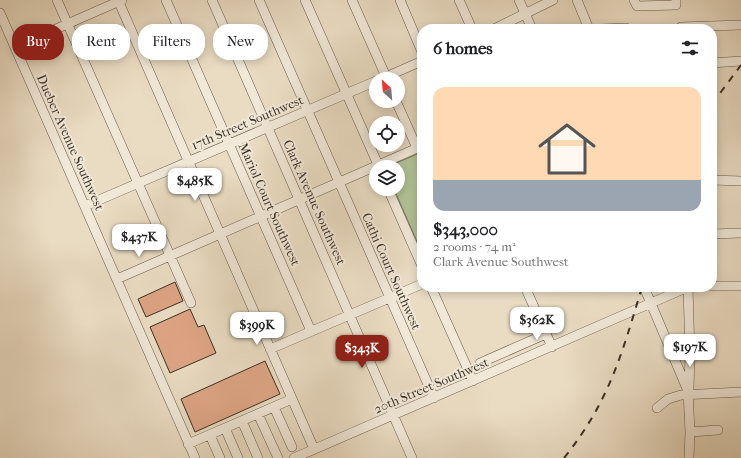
<!DOCTYPE html>
<html lang="en">
<head>
<meta charset="utf-8">
<style>
	:root { --surface:#fff; --page:#f6f6f6; --text:#202124; --muted:#757577; --accent:#8f2418 }
	body { margin:0; font-family:"IM FELL French Canon",serif; background:var(--page); color:var(--text); height:100vh; display:flex; flex-direction:column; font-size:15px; white-space:nowrap }
	* { box-sizing:border-box; margin:0 }
	p { font-size:13px; color:var(--muted) }
	.icon { flex:none; width:22px; height:22px; fill:none; stroke:currentColor; stroke-width:2; stroke-linecap:round; stroke-linejoin:round }
	.map { position:relative; flex:1; overflow:hidden }
	.sheet { position:absolute; left:417px; top:24px; width:300px; height:268px; display:flex; flex-direction:column; background:var(--surface); border-radius:16px; box-shadow:0 2px 10px #0003 }
	.sheet>* { flex:none }
	.top-card { position:absolute; left:12px; top:24px; width:345px; height:36px; display:flex; gap:8px }
	.needle { width:26px; rotate:334deg }
	.fabs { position:absolute; left:369px; top:72px; display:grid; gap:8px }
	.fabs a { display:grid; place-items:center; width:36px; height:36px; border-radius:50%; background:var(--surface); box-shadow:0 2px 10px #0003; font-size:20px }
	.price { position:absolute; translate:-50% -34px; padding:0 9px; border-radius:8px; background:#fff; color:#222; font-size:13px; line-height:26px; filter:drop-shadow(0 1px 2px #0008) }
	.price::after { content:''; position:absolute; left:50%; top:24px; width:12px; height:9px; margin-left:-6px; background:inherit; clip-path:polygon(0 0,100% 0,50% 100%) }
	.price.selected { background:var(--accent); color:#fff }
	ul { padding:0; list-style:none }
	li { display:grid; align-content:center; gap:8px; height:212px; padding:0 16px }
	li span { display:grid; place-items:center; height:124px; border-radius:12px; color:#555 }
	li>.icon { margin-inline-start:auto }
	span .icon { width:72px; height:72px; fill:#fffc; stroke-width:1 }
	li b { font-size:17px }
	h2 { display:flex; justify-content:space-between; align-items:center; height:48px; padding:0 16px; font-size:17px }
	.pill { padding:0 14px; border-radius:16px; background:var(--surface); box-shadow:0 2px 10px #0003; font-size:14px; line-height:36px }
	.pill.selected { background:var(--accent); color:#fff }
	.map>svg:first-child { display:block }
</style>
</head>
<body>
<div class="map">
<svg width="741" height="458" viewBox="0 0 741 458">
	<rect width="100%" height="100%" fill="#eadcc3"/>
	<filter id="stains"><feTurbulence type="fractalNoise" baseFrequency=".005" numOctaves="4"/><feColorMatrix values="0 0 0 0 .2 0 0 0 0 .09 0 0 0 0 .02 0 0 0 .5 -.17"/></filter>
	<radialGradient id="worn" r=".72"><stop offset=".6" stop-color="#630" stop-opacity="0"/><stop offset="1" stop-color="#630" stop-opacity=".3"/></radialGradient>
	<path fill="#b2c297" stroke="#76795e" d="M422,152V253L394,189H398V167H387Z"/>
	<path fill="#dea585" stroke="#3a3026" d="M175,282L183,301L146,317L138,299Z
		M190,309L198,327L204,325L216,353L170,373L150,327Z
		M265,361L280,394L195,432L181,399Z"/>
	<g fill="none" stroke-linecap="round" stroke-linejoin="round">
		<defs>
			<path id="minor" d="M57,0L191,303
				M118,0L314,449
				M166,0L311,331
				M212,0L412,458
				M259,0L434,398
				M305,0L379,167
				M352,0L387,79
				M400,0L422,52
				M459,0L472,29
				M519,0L532,29
				M577,0L589,29
				M634,0L637,6L676,5V0
				M0,13L195,458
				M681,27L741,25
				M494,29L553,0
				M601,29L626,28
				M15,47L122,0
				M712,63L741,61
				M381,79L422,61
				M396,101L417,148
				M712,180L741,181
				M388,189L422,266
				M85,206L376,81
				M712,234L741,233
				M117,279L422,146
				M712,286H741
				M431,287L473,381
				M525,287L552,347
				M644,287L688,391L690,432L689,458
				M688,287L690,355L689,388
				M270,349L422,284
				M480,363L546,334
				M274,407L292,447
				M657,408L668,399L681,395L741,392
				M258,414L278,458
				M242,421L258,458
				M225,428L238,458
				M690,432L718,430
				M210,435L220,458
				M188,444L292,399
				M294,458L688,287"/>
		</defs>
		<use href="#minor" stroke="#665b4d" stroke-width="10"/>
		<use href="#minor" stroke="#f1e8d8" stroke-width="9"/>
		<path stroke="#3a3026" stroke-width="2" stroke-dasharray="7 7" stroke-linecap="butt" d="M712,104L741,65
			M564,458C609,402 622,354 642,287"/>
	</g>
	<g text-anchor="middle" stroke-width="4" stroke-linejoin="round" paint-order="stroke">
		<g font-size="13" fill="#3a3026" stroke="#f1e8d8">
			<text transform="translate(247 122) rotate(-23)" y="5">17th Street Southwest</text>
			<text transform="translate(71 142) rotate(66)" y="5">Dueber Avenue Southwest</text>
			<text transform="translate(315 202) rotate(66)" y="5">Clark Avenue Southwest</text>
			<text transform="translate(270 204) rotate(66)" y="5">Mariol Court Southwest</text>
			<text transform="translate(392 271) rotate(66)" y="5">Cathi Court Southwest</text>
			<text transform="translate(431 385) rotate(-23)" y="5">20th Street Southwest</text>
		</g>
	</g>
	<rect width="100%" height="100%" filter="url(#stains)"/>
	<rect width="100%" height="100%" fill="url(#worn)"/>
</svg>
<div class="fabs">
<a><svg class="needle" viewBox="-14 -14 28 28"><path d="M0-13l5 13h-10z" fill="#e53935"/><path d="M0 13l5-13h-10z" fill="#757577"/></svg></a>
<a><svg class="icon" aria-label="locate" viewBox="0 0 24 24"><circle cx="12" cy="12" r="6"/><path d="M12 2v4M12 18v4M2 12h4M18 12h4"/></svg></a>
<a><svg class="icon" aria-label="layers" viewBox="0 0 24 24"><path d="M12 4l9 5-9 5-9-5zM3 14l9 5 9-5"/></svg></a>
</div>
<b class="price" style="left:195px;top:202px">$485K</b>
<b class="price" style="left:139px;top:258px">$437K</b>
<b class="price" style="left:537px;top:341px">$362K</b>
<b class="price" style="left:257px;top:346px">$399K</b>
<b class="price" style="left:690px;top:368px">$197K</b>
<b class="price selected" style="left:362px;top:369px">$343K</b>
<div class="top-card">
<a class="pill selected">Buy</a>
<a class="pill">Rent</a>
<a class="pill">Filters</a>
<a class="pill">New</a>
</div>
<section class="sheet">
<h2>6 homes<svg class="icon" aria-label="filters" viewBox="0 0 24 24"><path d="M4 7h16M4 17h16"/><circle cx="9" cy="7" r="2"/><circle cx="15" cy="17" r="2"/></svg></h2>
<ul>
<li><span style="background:linear-gradient(#ffd9b3 75%,#9aa5b1 0)"><svg class="icon" aria-label="home" viewBox="0 0 24 24"><path d="M3 11l9-7 9 7M6 9v11h12V9"/></svg></span><div><b>$343,000</b><p>2 rooms · 74 m²</p><p>Clark Avenue Southwest</p></div></li>
</ul>
</section>
</div>
</body>
</html>
